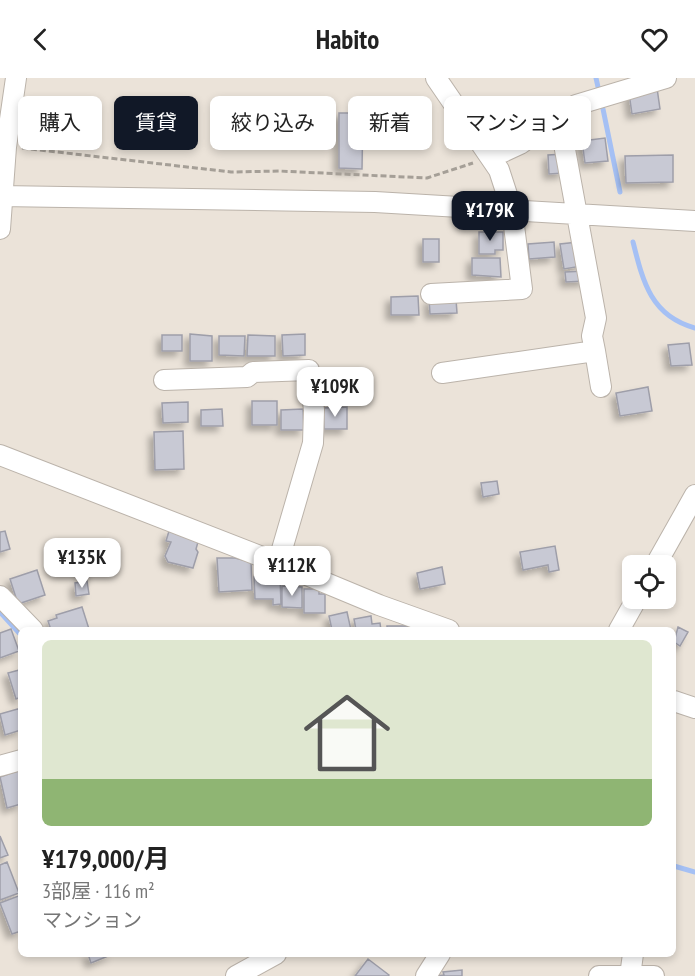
<!DOCTYPE html>
<html lang="ja">
<head>
<meta charset="utf-8">
<style>
	:root { --surface:#fff; --page:#f6f6f6; --text:#222; --muted:#767676; --accent:#111827 }
	body { margin:0; font-family:"PT Sans Narrow","Noto Sans JP",sans-serif; background:var(--page); color:var(--text); height:100vh; display:flex; flex-direction:column; font-size:22px; white-space:nowrap }
	* { box-sizing:border-box; margin:0 }
	p { font-size:20px; color:var(--muted) }
	.icon { flex:none; width:33px; height:33px; fill:none; stroke:currentColor; stroke-width:2; stroke-linecap:round; stroke-linejoin:round }
	.map { position:relative; flex:1; overflow:hidden }
	.side { position:absolute; left:18px; top:549px; width:658px; height:330px; display:flex; flex-direction:column; background:var(--surface); border-radius:9px; box-shadow:0 3px 9px #0003 }
	.side>* { flex:none }
	.guide { position:absolute; left:18px; top:18px; width:660px; height:54px; display:flex; gap:12px }
	.fabs { position:absolute; left:622px; top:477px; display:grid; gap:12px }
	.fabs a { display:grid; place-items:center; width:54px; height:54px; border-radius:9px; background:var(--surface); box-shadow:0 3px 9px #0003; font-size:30px }
	.price { position:absolute; translate:-50% -51px; padding:0 14px; border-radius:12px; background:#fff; color:#222; font-size:20px; line-height:39px; filter:drop-shadow(0 2px 3px #0008) }
	.price::after { content:''; position:absolute; left:50%; top:36px; width:18px; height:14px; margin-left:-9px; background:inherit; clip-path:polygon(0 0,100% 0,50% 100%) }
	.price.on { background:var(--accent); color:#fff }
	ul { padding:0; list-style:none }
	li { display:grid; align-content:center; gap:12px; height:318px; padding:0 24px }
	li span { display:grid; place-items:center; height:186px; border-radius:9px; color:#555 }
	li>.icon { margin-inline-start:auto }
	span .icon { width:108px; height:108px; fill:#fffc; stroke-width:1 }
	li b { font-size:26px }
	.chip { padding:0 21px; border-radius:9px; background:var(--surface); box-shadow:0 3px 9px #0003; font-size:21px; line-height:54px }
	.chip.on { background:var(--accent); color:#fff }
	header { display:flex; justify-content:space-between; align-items:center; height:78px; padding:0 24px; background:var(--surface); font-size:27px; font-weight:600 }
	.map>svg:first-child { display:block }
</style>
</head>
<body>
<header><svg class="icon" aria-label="back" viewBox="0 0 24 24"><path d="M15 5l-7 7 7 7"/></svg>Habito<svg class="icon" aria-label="heart" viewBox="0 0 24 24"><path d="M12 20l-8-8c-3-5 5-10 8-4 3-6 11-1 8 4z"/></svg></header>
<div class="map">
<svg width="695" height="898" viewBox="0 0 695 898">
	<defs>
		<filter id="shadow"><feDropShadow dx="-5" dy="5" stdDeviation="3" flood-color="#0004"/></filter>
	</defs>
	<rect width="100%" height="100%" fill="#ebe3d9"/>
	<g fill="none" stroke-linecap="round" stroke-linejoin="round">
		<path stroke="#a5c0f4" stroke-width="5" d="M596,0L598,9
			M603,31L620,114
			M633,164C643,204 651,238 695,250
			M0,534L21,557
			M674,788L695,794"/>
	</g>
	<path fill="#c8c9d4" stroke="#9e9ea9" stroke-width="1.5" filter="url(#shadow)" d="M657,10L660,31L632,36L629,15Z
		M339,35H363L362,91L339,90Z
		M605,60L608,83L585,85L582,63Z
		M563,76L564,95L549,96L548,77Z
		M673,77V104L626,105L625,78Z
		M479,154H503V172H495V176H479Z
		M423,161H439V184H423Z
		M554,164L555,179L529,181L528,166Z
		M578,164L582,188L564,191L560,166Z
		M472,180H500L501,199L472,197Z
		M585,193L586,203L566,204L565,194Z
		M418,218L419,237H391V219Z
		M429,221H456L457,235L430,236Z
		M190,256L212,258V283H190Z
		M305,256V277L283,278L282,257Z
		M162,257H182V273H162Z
		M248,257L275,258V278H247Z
		M219,258H245L244,278L219,277Z
		M689,265L692,287L671,288L668,267Z
		M648,309L652,333L620,338L616,315Z
		M252,323H277V347H252Z
		M188,324V344L163,345L162,325Z
		M347,329V351H324L323,330Z
		M222,331L223,348H201V332Z
		M303,331L304,352H281V332Z
		M183,353L184,391L155,392L154,354Z
		M497,403L499,416L483,419L481,405Z
		M5,453L10,471L0,474V454Z
		M169,453L198,464L196,471L198,474L193,490L168,484L165,478L171,464L166,463Z
		M555,468L559,492L549,494L548,487L523,492L520,474Z
		M217,480H235L251,484L252,512L219,514Z
		M442,489L445,506L420,511L417,495Z
		M37,492L45,517L18,526L10,501Z
		M271,492L272,499H280L281,526L273,527V521H255L254,499H261V493Z
		M87,503L89,516L76,518L75,505Z
		M282,508L302,509V530L282,529Z
		M304,511H319V516H325V535H304Z
		M82,529L89,551L51,552L48,543L57,540L56,537Z
		M347,534L351,552H332L329,538Z
		M371,538L372,546L380,545L381,552H356L354,541Z
		M387,548H409L421,552H387Z
		M678,549L688,554L680,568L674,564Z
		M11,551L19,573L0,580V555Z
		M19,592L21,619L16,621L8,595Z
		M21,630V652L5,657L0,636Z
		M20,692L21,726L7,730L0,699Z
		M0,758L8,777L0,780Z
		M7,784L19,815L0,822V787Z
		M21,817V853L12,856L0,825Z
		M88,876H113L91,885Z
		M368,881L389,897L388,898H355Z
		M462,892V898H437L444,897L443,894Z"/>
	<g fill="none" stroke-linecap="round" stroke-linejoin="round">
		<defs>
			<path id="minor" d="M492,79L520,66L576,27L666,0
				M0,118L375,124L695,143
				M0,151L6,69L16,0
				M431,216L522,211L512,132L499,92L436,0
				M595,273L601,309
				M442,295L595,273L592,258L596,240L559,39
				M164,302L247,299L253,294L309,292L314,332L313,365L278,485
				M0,377L278,485L379,527L449,552
				M655,488L695,417
				M0,518L33,552
				M619,552L637,520
				M674,623L695,630
				M0,688L21,682
				M236,898L276,876
				M426,898L440,876
				M599,898H654
				M630,898L633,876"/>
		</defs>
		<use href="#minor" stroke="#bbb3aa" stroke-width="22"/>
		<path stroke="#a59f97" stroke-width="3" stroke-dasharray="6 3" stroke-linecap="butt" d="M22,70L231,94L279,93L427,100L473,85"/>
		<use href="#minor" stroke="#fff" stroke-width="20"/>
	</g>
</svg>
<div class="fabs">
<a><svg class="icon" aria-label="locate" viewBox="0 0 24 24"><circle cx="12" cy="12" r="6"/><path d="M12 2v4M12 18v4M2 12h4M18 12h4"/></svg></a>
</div>
<b class="price on" style="left:490px;top:164px">¥179K</b>
<b class="price" style="left:335px;top:340px">¥109K</b>
<b class="price" style="left:82px;top:511px">¥135K</b>
<b class="price" style="left:292px;top:519px">¥112K</b>
<div class="guide">
<a class="chip">購入</a>
<a class="chip on">賃貸</a>
<a class="chip">絞り込み</a>
<a class="chip">新着</a>
<a class="chip">マンション</a>
</div>
<section class="side">
<ul>
<li><span style="background:linear-gradient(#dfe7d0 75%,#8fb573 0)"><svg class="icon" aria-label="home" viewBox="0 0 24 24"><path d="M3 11l9-7 9 7M6 9v11h12V9"/></svg></span><div><b>¥179,000/月</b><p>3部屋 · 116 m²</p><p>マンション</p></div></li>
</ul>
</section>
</div>
</body>
</html>
